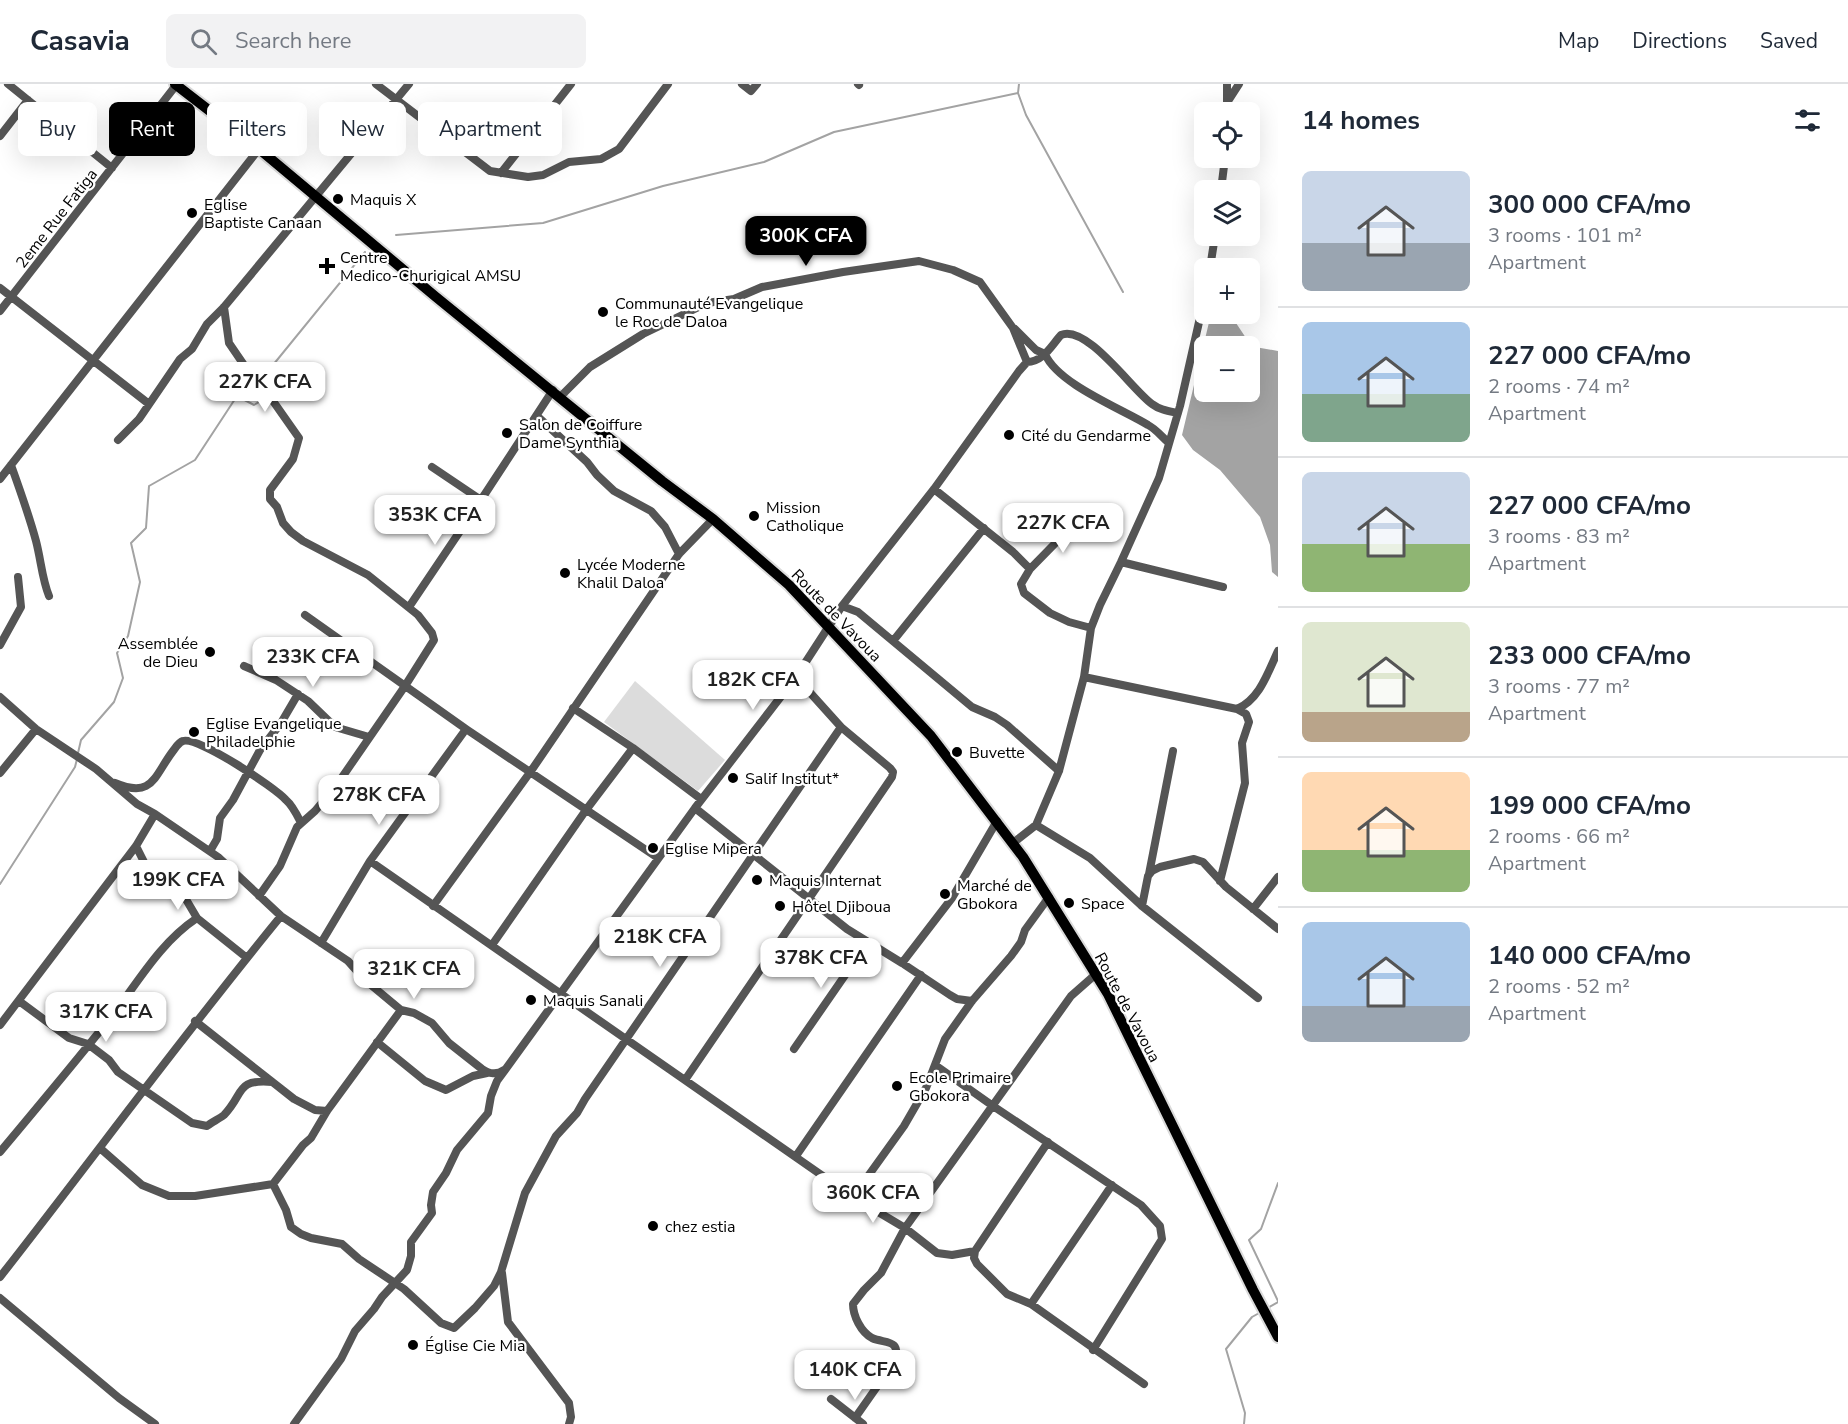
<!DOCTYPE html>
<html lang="en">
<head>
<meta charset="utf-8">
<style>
	:root { --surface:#fff; --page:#f2f2f3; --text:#1f2937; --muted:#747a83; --line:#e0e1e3; --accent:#000 }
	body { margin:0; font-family:"Nunito Sans",sans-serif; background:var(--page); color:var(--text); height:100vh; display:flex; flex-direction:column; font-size:22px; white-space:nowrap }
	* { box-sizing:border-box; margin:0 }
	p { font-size:20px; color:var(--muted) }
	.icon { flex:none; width:33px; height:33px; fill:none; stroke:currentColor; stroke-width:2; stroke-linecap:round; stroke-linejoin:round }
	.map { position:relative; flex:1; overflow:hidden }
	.side { display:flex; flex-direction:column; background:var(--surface); width:570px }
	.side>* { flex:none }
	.top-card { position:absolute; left:18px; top:18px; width:570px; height:54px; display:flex; gap:12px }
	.tools { position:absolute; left:1194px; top:18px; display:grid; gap:12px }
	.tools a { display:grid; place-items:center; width:66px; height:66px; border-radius:9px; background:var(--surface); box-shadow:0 6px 24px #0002; font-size:30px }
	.price { position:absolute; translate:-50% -51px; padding:0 14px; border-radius:12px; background:#fff; color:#222; font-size:20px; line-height:39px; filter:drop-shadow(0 2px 3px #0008) }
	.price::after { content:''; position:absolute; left:50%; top:36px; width:18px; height:14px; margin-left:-9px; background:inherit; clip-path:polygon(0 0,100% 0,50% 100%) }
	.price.active { background:var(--accent); color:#fff }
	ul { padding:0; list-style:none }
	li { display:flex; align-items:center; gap:18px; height:150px; padding:0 24px }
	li+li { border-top:2px solid var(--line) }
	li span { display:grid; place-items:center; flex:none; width:168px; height:120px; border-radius:9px; color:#555 }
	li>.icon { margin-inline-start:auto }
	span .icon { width:72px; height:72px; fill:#fffc; stroke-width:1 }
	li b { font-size:26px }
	h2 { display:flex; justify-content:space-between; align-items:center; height:72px; padding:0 24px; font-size:26px }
	.pill { padding:0 21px; border-radius:9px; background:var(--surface); box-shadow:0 6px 24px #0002; font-size:21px; line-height:54px }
	.pill.active { background:var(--accent); color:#fff }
	header { display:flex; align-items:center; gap:36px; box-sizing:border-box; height:84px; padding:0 30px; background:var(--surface); border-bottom:2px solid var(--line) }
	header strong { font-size:28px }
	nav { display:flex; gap:33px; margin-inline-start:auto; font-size:21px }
	.search { width:420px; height:54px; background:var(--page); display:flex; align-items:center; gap:15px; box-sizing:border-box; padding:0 21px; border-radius:9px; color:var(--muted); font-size:22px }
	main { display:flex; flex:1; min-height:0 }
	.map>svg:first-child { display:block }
</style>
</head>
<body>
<header>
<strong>Casavia</strong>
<div class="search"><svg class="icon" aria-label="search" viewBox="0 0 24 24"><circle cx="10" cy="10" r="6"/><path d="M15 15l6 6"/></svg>Search here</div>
<nav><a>Map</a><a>Directions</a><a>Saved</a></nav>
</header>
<main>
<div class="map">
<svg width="1278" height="1340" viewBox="0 0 1278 1340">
	<rect width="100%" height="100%" fill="#fff"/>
	<path fill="#dcdcdc" d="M635,597L725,676L698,707L604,638Z"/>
	<path fill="#a3a3a3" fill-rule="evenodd" d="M1211,230H1230L1246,254L1255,263L1278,267V493L1272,488L1270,461L1260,433L1220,386L1193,366L1182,351ZM1204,262H1250V308H1204Z"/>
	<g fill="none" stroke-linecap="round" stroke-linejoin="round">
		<path stroke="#a3a3a3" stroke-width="2" d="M1019,0L1018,9L1026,31L1123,208
			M396,151L543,139L663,102L764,78L834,48L1018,9
			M271,311L280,306L265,285L273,281L365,168
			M78,669L81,656L114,618L123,594L117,569L128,552L140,498L131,459L146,444L149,402L195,376L237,312L254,321L266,314
			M0,800L75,683L77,675
			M1278,1099L1261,1145L1249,1156L1278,1217
			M1266,1225L1278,1218
			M1244,1340L1245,1329L1226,1265L1252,1233L1261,1228"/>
		<defs>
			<path id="major" d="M175,0L259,65L436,213L662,397L713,435L789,501L931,652L1023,773L1108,910L1253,1206L1278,1253"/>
		</defs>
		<use href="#major" stroke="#dbdbdb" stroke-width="14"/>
		<path stroke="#555" stroke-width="8" d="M8,0L112,84
			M376,0L490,87L528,93L543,91L569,78L601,75L619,65L668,0
			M742,0L751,7L757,0
			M858,0L859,1
			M1228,17L1239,0
			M1227,28V0
			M0,52L28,16
			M501,89L571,0
			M1221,106L1225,74
			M1210,184L1215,152
			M0,204L149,320
			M224,223L229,259L257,300L273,317L299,354L293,375L270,406V415L277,423L283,439L291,448L303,457L368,491L418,531L432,549L434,556L405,602L336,702L315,727L297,743L280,782L259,812
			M0,227L177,0
			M1015,245L1036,266L1045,270C1058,300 1120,324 1148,341C1156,345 1162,353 1169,359
			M560,313L590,283L643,250L707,219L734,215L762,203L843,188L919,177L953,186L980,198L1013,244L1027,278
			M537,332L587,378L597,391L614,407L651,427L665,443L679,470
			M118,356L139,335L180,275L192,265L207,240L224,223L409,0
			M11,381C20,406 29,431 36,457C41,476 42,495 49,512
			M432,383L481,416L553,306
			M0,395L259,65
			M934,405L1013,468L1030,485L1021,500L1024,509L1050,529L1069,538L1091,544
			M1121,478L1223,503
			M1030,485L1077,437
			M842,522L858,528L972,623L995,633L1007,641L1059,687
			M409,523L481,416
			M305,531L466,645L658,774
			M893,557L984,444
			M0,561L21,523L18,493
			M244,582L276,596L308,617L335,643L369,653
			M1084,593L1237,625L1246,630L1249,638L1242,659L1245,699L1220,797
			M0,613L36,645L96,685L137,720L155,730L218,773L281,832L348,877L365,896L401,926L414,929L432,939L449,959L482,985C489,990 497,991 504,986
			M573,624L633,664L701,715
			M1237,625C1260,615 1268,588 1278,567
			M0,689L36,645
			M115,699C153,715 154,692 173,667C176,663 179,658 183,657C198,652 274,703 286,716C293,722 297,731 301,739
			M695,724L847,845L902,879L950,911L957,915L972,917
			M1036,741L1090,774L1142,822L1258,914
			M1013,759L1036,741L1059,687L1084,593L1091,544L1100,521L1121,478L1159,394L1180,322L1204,216
			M136,762L149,788L169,796L184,812L197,834L247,874
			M210,767L217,755L220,734L233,716L260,666L281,639L298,610
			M370,777L853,1113L905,1144L937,1169L952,1171L975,1167
			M1149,790L1173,667
			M433,822L531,687L679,470L713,435
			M1142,822L1148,792L1152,787L1160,783L1194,775L1203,778L1226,803L1278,845
			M1253,825L1278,793
			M321,859L370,777L466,645
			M492,861L586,726L633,664
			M902,879L952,814L997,737
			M19,917L69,954L88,960L109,976L118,988L192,1039L207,1042C212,1038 219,1035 224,1031C245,1009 235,995 272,998
			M195,937L294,1015L315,1026L327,1027
			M0,941L136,762L155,730
			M377,958L425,997L446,1006L473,992L487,989
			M794,965L868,858
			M935,981L993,1022L1141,1121L1160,1142L1162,1155L1093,1266
			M685,996L892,693L893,688L890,684L841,643
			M1048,1058L975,1167L974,1174L977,1180L1007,1210L1031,1220L1144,1300
			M101,1065L142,1101L169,1112H195L273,1100L303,1061L311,1054L327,1027L401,926
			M0,1068C36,1025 72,982 108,937C136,902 158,860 197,834
			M796,1072L921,891
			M273,1100L286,1126L291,1143L301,1150L311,1154L342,1160L359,1175L404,1205L441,1239L454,1244L475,1224L494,1202L501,1188L525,1109L556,1052L577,1029L585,1015L841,643L796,593
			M853,1113L904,1042L926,1004L945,955L972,917L1011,872L1021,858L1025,846L1049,813
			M502,1189L508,1238L569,1319L571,1333L569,1340
			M0,1193C94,1073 184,950 281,832
			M0,1214L119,1314L155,1340
			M1031,1220L1112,1101
			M831,1315L863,1340
			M855,1334L895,1277C901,1254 885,1260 872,1254C861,1248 853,1232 853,1220L864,1206L881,1189L905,1144L1071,912L1096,890
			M294,1340L341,1275L355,1247L374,1225L382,1213L407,1186L411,1172V1158L432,1129L431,1121L433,1108L446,1089L457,1066L488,1029L491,1012L497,997L695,724L796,593L842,522L934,405L1019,287L1027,278C1043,278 1051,262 1061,251C1087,240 1133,307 1152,320C1160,326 1168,327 1178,329"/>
		<use href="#major" stroke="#000" stroke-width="10"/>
	</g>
	<g fill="#000" stroke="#fff" stroke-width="2">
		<circle cx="338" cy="115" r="6"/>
		<circle cx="192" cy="129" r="6"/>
		<path d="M324 173h6v6h6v6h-6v6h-6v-6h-6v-6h6z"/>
		<circle cx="603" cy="228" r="6"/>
		<circle cx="507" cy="349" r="6"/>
		<circle cx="1009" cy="351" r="6"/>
		<circle cx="754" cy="432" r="6"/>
		<circle cx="565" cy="489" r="6"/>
		<circle cx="210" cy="568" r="6"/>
		<circle cx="194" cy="648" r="6"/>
		<circle cx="957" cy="668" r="6"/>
		<circle cx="733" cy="694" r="6"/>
		<circle cx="653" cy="764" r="6"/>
		<circle cx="757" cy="796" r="6"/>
		<circle cx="945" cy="810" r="6"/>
		<circle cx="1069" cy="819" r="6"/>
		<circle cx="780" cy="822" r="6"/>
		<circle cx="531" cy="916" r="6"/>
		<circle cx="897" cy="1002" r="6"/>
		<circle cx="653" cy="1142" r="6"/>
		<circle cx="413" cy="1261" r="6"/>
	</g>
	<g text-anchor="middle" stroke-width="4.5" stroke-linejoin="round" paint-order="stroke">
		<g font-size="16" fill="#000" stroke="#fff" text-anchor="start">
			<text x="350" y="121">Maquis X</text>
			<text x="204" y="126">Eglise<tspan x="204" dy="18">Baptiste Canaan</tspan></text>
			<text x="340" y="179">Centre<tspan x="340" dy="18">Medico-Churigical AMSU</tspan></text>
			<text x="615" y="225">Communauté Evangelique<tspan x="615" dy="18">le Roc de Daloa</tspan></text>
			<text x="519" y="346">Salon de Coiffure<tspan x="519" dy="18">Dame Synthia</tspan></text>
			<text x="1021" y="357">Cité du Gendarme</text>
			<text x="766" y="429">Mission<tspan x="766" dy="18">Catholique</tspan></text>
			<text x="577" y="486">Lycée Moderne<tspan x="577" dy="18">Khalil Daloa</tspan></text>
			<text x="198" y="565" text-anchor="end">Assemblée<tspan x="198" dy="18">de Dieu</tspan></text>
			<text x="206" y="645">Eglise Evangelique<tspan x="206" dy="18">Philadelphie</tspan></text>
			<text x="969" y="674">Buvette</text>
			<text x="745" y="700">Salif Institut*</text>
			<text x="665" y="770">Eglise Mipera</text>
			<text x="769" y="802">Maquis Internat</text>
			<text x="957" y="807">Marché de<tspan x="957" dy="18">Gbokora</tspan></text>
			<text x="1081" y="825">Space</text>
			<text x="792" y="828">Hôtel Djiboua</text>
			<text x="543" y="922">Maquis Sanali</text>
			<text x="909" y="999">Ecole Primaire<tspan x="909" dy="18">Gbokora</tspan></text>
			<text x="665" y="1148">chez estia</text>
			<text x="425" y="1267">Église Cie Mia</text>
		</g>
		<g font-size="16" fill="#000" stroke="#fff">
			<text transform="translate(56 134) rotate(-52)" y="6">2eme Rue Fatiga</text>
			<text transform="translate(837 531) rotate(46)" y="6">Route de Vavoua</text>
			<text transform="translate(1128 923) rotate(62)" y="6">Route de Vavoua</text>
		</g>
	</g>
</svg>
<div class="tools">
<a><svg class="icon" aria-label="locate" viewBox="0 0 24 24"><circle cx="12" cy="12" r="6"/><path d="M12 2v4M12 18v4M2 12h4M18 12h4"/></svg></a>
<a><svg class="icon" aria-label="layers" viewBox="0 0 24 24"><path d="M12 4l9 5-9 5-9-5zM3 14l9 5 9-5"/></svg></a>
<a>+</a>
<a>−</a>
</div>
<b class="price active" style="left:806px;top:183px">300K CFA</b>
<b class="price" style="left:265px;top:329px">227K CFA</b>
<b class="price" style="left:435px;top:462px">353K CFA</b>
<b class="price" style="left:1063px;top:470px">227K CFA</b>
<b class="price" style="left:313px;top:604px">233K CFA</b>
<b class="price" style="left:753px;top:627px">182K CFA</b>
<b class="price" style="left:379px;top:742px">278K CFA</b>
<b class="price" style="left:178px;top:827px">199K CFA</b>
<b class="price" style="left:660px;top:884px">218K CFA</b>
<b class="price" style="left:821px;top:905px">378K CFA</b>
<b class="price" style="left:414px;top:916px">321K CFA</b>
<b class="price" style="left:106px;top:959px">317K CFA</b>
<b class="price" style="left:873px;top:1140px">360K CFA</b>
<b class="price" style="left:855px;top:1317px">140K CFA</b>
<div class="top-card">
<a class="pill">Buy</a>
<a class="pill active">Rent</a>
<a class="pill">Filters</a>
<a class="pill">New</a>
<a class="pill">Apartment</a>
</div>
</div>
<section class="side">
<h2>14 homes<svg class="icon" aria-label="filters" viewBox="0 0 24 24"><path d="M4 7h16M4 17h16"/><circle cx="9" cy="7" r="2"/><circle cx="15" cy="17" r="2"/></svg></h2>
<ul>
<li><span style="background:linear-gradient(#c9d6e8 60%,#9aa5b1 0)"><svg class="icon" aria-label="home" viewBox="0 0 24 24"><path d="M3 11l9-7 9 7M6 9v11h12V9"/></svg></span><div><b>300 000 CFA/mo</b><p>3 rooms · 101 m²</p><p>Apartment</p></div></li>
<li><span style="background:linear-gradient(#a9c7e8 60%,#7fa58c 0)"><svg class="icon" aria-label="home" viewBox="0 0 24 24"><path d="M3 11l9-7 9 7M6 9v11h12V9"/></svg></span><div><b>227 000 CFA/mo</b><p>2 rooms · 74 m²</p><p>Apartment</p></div></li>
<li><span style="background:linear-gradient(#c9d6e8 60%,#8fb573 0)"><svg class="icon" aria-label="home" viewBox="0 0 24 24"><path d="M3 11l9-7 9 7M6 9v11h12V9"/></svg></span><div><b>227 000 CFA/mo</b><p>3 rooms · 83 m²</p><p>Apartment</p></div></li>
<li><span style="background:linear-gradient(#dfe7d0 75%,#b9a48a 0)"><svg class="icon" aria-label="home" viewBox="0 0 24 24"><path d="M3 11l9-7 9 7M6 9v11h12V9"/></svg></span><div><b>233 000 CFA/mo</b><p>3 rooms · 77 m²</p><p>Apartment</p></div></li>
<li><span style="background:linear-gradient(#ffd9b3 65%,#8fb573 0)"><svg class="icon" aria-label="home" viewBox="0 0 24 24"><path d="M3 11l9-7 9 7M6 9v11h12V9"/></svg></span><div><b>199 000 CFA/mo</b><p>2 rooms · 66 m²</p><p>Apartment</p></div></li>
<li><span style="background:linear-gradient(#a9c7e8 70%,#9aa5b1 0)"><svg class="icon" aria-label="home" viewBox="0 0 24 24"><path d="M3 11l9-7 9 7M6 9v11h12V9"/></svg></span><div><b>140 000 CFA/mo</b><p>2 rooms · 52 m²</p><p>Apartment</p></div></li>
</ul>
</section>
</main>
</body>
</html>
